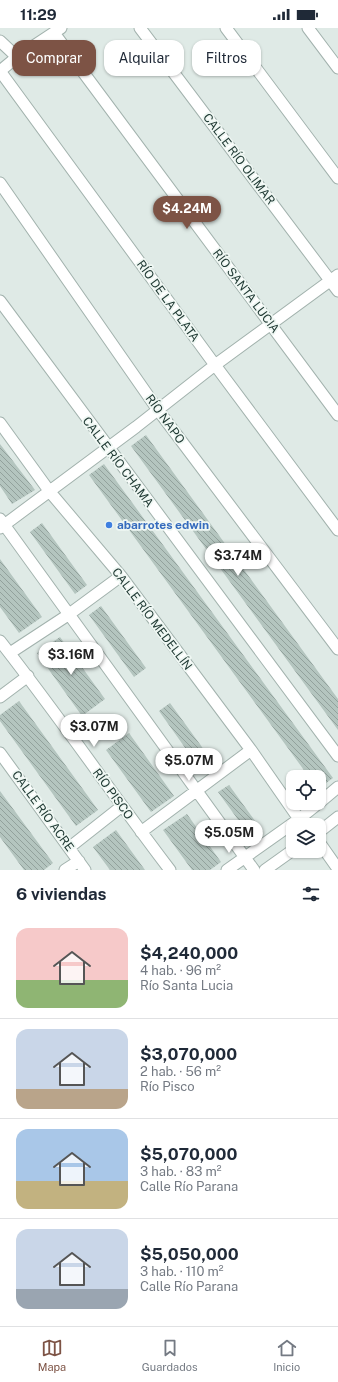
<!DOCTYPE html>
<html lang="es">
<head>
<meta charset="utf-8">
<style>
	:root { --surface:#fff; --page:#f2f2f3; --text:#1f2937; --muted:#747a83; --line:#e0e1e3; --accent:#7d5345 }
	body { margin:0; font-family:"Public Sans",sans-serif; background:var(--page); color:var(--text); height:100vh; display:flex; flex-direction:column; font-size:15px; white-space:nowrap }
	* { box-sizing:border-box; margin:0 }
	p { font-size:13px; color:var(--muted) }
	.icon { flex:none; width:22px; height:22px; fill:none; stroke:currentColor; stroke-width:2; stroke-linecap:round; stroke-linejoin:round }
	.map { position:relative; height:842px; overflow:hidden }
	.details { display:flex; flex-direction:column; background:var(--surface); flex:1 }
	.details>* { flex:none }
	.top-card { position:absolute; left:12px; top:12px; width:314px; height:36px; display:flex; gap:8px }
	.controls { position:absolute; left:286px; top:742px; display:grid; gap:8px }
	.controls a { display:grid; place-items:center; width:40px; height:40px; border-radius:8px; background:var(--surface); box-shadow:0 1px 3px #0004; font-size:20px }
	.price { position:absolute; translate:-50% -34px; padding:0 9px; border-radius:14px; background:#fff; color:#222; font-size:13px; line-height:26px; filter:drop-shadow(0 1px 2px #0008) }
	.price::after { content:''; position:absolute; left:50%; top:24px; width:12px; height:9px; margin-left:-6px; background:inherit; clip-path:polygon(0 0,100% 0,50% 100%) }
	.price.on { background:var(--accent); color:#fff }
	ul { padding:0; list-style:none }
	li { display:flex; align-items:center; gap:12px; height:100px; padding:0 16px }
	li+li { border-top:1px solid var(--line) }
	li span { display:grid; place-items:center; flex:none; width:112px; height:80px; border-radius:12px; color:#555 }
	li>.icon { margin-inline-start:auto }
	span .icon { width:48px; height:48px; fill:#fffc; stroke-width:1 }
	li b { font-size:17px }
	h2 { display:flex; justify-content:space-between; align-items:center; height:48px; padding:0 16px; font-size:17px }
	.pill { padding:0 14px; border-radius:12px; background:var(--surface); box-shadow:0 1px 3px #0004; font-size:14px; line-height:36px }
	.pill.on { background:var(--accent); color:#fff }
	.status { display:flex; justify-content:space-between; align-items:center; height:28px; padding:0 20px; background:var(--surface); direction:ltr }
	.status svg { height:11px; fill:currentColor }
	.tabs { display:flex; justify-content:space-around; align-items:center; height:56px; border-top:1px solid var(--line); background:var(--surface); font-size:11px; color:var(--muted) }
	.tabs a { display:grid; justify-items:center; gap:2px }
	.tabs .on { color:var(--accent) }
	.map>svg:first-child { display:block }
</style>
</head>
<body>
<div class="status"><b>11:29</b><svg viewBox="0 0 49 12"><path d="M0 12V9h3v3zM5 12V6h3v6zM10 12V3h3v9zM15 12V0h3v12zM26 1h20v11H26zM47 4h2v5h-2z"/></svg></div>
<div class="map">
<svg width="338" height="842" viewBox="0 0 338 842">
	<defs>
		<pattern id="building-back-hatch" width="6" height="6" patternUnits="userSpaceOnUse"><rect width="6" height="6" fill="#b4c5bf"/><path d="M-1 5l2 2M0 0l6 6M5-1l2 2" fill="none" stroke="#92a19c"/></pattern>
	</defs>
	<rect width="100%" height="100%" fill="#dfeae6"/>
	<path fill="url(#building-back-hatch)" d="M146,407L338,671V702L131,418Z
		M0,416L35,462L12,476L0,458Z
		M104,436L333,750L319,760V749H309L89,447Z
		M42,495L87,557L75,566L30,504Z
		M0,531L42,589L19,605L0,579Z
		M101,578L146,640L134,649L89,587Z
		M60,609L105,671L82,688L37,625Z
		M19,673L98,782L76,798L0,693V687Z
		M170,675L215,737L203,745L159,683Z
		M129,705L174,768L151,784L106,722Z
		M229,757L263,804L252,811L218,764Z
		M0,763L53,835L44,842H24L0,809Z
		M187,786L221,834L210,842H192L163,802Z
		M116,802L145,842H110L93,819Z"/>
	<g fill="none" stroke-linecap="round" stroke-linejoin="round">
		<defs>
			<path id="minor" d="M140,0L338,263
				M226,0L338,150
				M308,0L338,40
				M54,5L338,387
				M0,13L17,29
				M0,43L215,337L338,502
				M0,43L17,29L61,0
				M0,155L158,382L338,621
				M0,273L338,728
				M0,395L50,464L121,548L251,722L299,791
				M0,491L254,842
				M0,500L136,399L215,337L338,247
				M0,613C59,688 112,766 170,842
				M10,625L68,587L121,548
				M0,669L28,648
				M0,725L85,842
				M319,775L338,759
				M141,804L251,722
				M319,804L338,789
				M319,814L338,841
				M70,819L122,778
				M65,842L79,833
				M227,842L299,791L319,775
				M265,842L293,822"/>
		</defs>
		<use href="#minor" stroke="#a2b2ad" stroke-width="13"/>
		<use href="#minor" stroke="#fff" stroke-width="11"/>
	</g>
	<circle fill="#3f7fe0" stroke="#eff7f3" stroke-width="1.5" cx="109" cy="497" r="4"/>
	<g text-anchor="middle" stroke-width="3.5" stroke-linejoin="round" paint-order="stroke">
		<g font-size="12" fill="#203a34" stroke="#eff7f3">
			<text transform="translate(239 131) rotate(53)" y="4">CALLE RÍO OLIMAR</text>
			<text transform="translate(246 263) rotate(53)" y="4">RÍO SANTA LUCIA</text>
			<text transform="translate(168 273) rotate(54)" y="4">RÍO DE LA PLATA</text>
			<text transform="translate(165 391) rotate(54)" y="4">RÍO NAPO</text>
			<text transform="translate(118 434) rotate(53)" y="4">CALLE RÍO CHAMA</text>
			<text transform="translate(152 591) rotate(53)" y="4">CALLE RÍO MEDELLÍN</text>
			<text transform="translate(113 766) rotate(54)" y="4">RÍO PISCO</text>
			<text transform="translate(43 783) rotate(54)" y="4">CALLE RÍO ACRE</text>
		</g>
		<g font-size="12" font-weight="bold" fill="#366cbe" stroke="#eff7f3" text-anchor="start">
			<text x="117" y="501">abarrotes edwin</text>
		</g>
	</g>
</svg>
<div class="controls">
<a><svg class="icon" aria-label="locate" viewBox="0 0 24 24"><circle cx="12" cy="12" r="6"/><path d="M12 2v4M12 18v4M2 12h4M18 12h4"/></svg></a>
<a><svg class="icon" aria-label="layers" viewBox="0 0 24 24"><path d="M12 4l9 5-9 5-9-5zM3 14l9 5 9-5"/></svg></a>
</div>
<b class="price on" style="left:187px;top:202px">$4.24M</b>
<b class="price" style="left:238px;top:549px">$3.74M</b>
<b class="price" style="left:71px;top:648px">$3.16M</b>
<b class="price" style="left:94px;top:720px">$3.07M</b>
<b class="price" style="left:189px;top:754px">$5.07M</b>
<b class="price" style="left:229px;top:826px">$5.05M</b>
<div class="top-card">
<a class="pill on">Comprar</a>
<a class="pill">Alquilar</a>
<a class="pill">Filtros</a>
</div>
</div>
<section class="details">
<h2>6 viviendas<svg class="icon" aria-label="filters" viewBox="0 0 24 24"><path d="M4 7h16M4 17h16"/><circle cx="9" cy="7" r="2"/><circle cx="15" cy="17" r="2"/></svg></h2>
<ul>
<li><span style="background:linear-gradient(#f6c9c9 65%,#8fb573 0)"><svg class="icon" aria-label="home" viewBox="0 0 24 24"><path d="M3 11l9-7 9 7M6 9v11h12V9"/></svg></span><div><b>$4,240,000</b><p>4 hab. · 96 m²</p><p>Río Santa Lucia</p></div></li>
<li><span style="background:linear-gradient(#c9d6e8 75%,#b9a48a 0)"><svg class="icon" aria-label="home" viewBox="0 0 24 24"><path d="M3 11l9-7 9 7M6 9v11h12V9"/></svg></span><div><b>$3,070,000</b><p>2 hab. · 56 m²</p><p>Río Pisco</p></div></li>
<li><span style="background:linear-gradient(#a9c7e8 65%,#c2b280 0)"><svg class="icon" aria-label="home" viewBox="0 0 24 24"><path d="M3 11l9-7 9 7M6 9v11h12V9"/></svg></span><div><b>$5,070,000</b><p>3 hab. · 83 m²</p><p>Calle Río Parana</p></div></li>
<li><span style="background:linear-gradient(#c9d6e8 75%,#9aa5b1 0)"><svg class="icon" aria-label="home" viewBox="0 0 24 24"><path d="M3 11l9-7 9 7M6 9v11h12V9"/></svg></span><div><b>$5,050,000</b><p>3 hab. · 110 m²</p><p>Calle Río Parana</p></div></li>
</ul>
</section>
<nav class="tabs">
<a class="on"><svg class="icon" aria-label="map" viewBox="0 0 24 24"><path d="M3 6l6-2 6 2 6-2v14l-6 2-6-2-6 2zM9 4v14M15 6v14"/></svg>Mapa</a>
<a><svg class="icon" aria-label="saved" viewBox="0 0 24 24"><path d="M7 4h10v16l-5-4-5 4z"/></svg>Guardados</a>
<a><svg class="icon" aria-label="home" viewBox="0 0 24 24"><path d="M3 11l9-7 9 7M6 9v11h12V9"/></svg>Inicio</a>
</nav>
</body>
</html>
